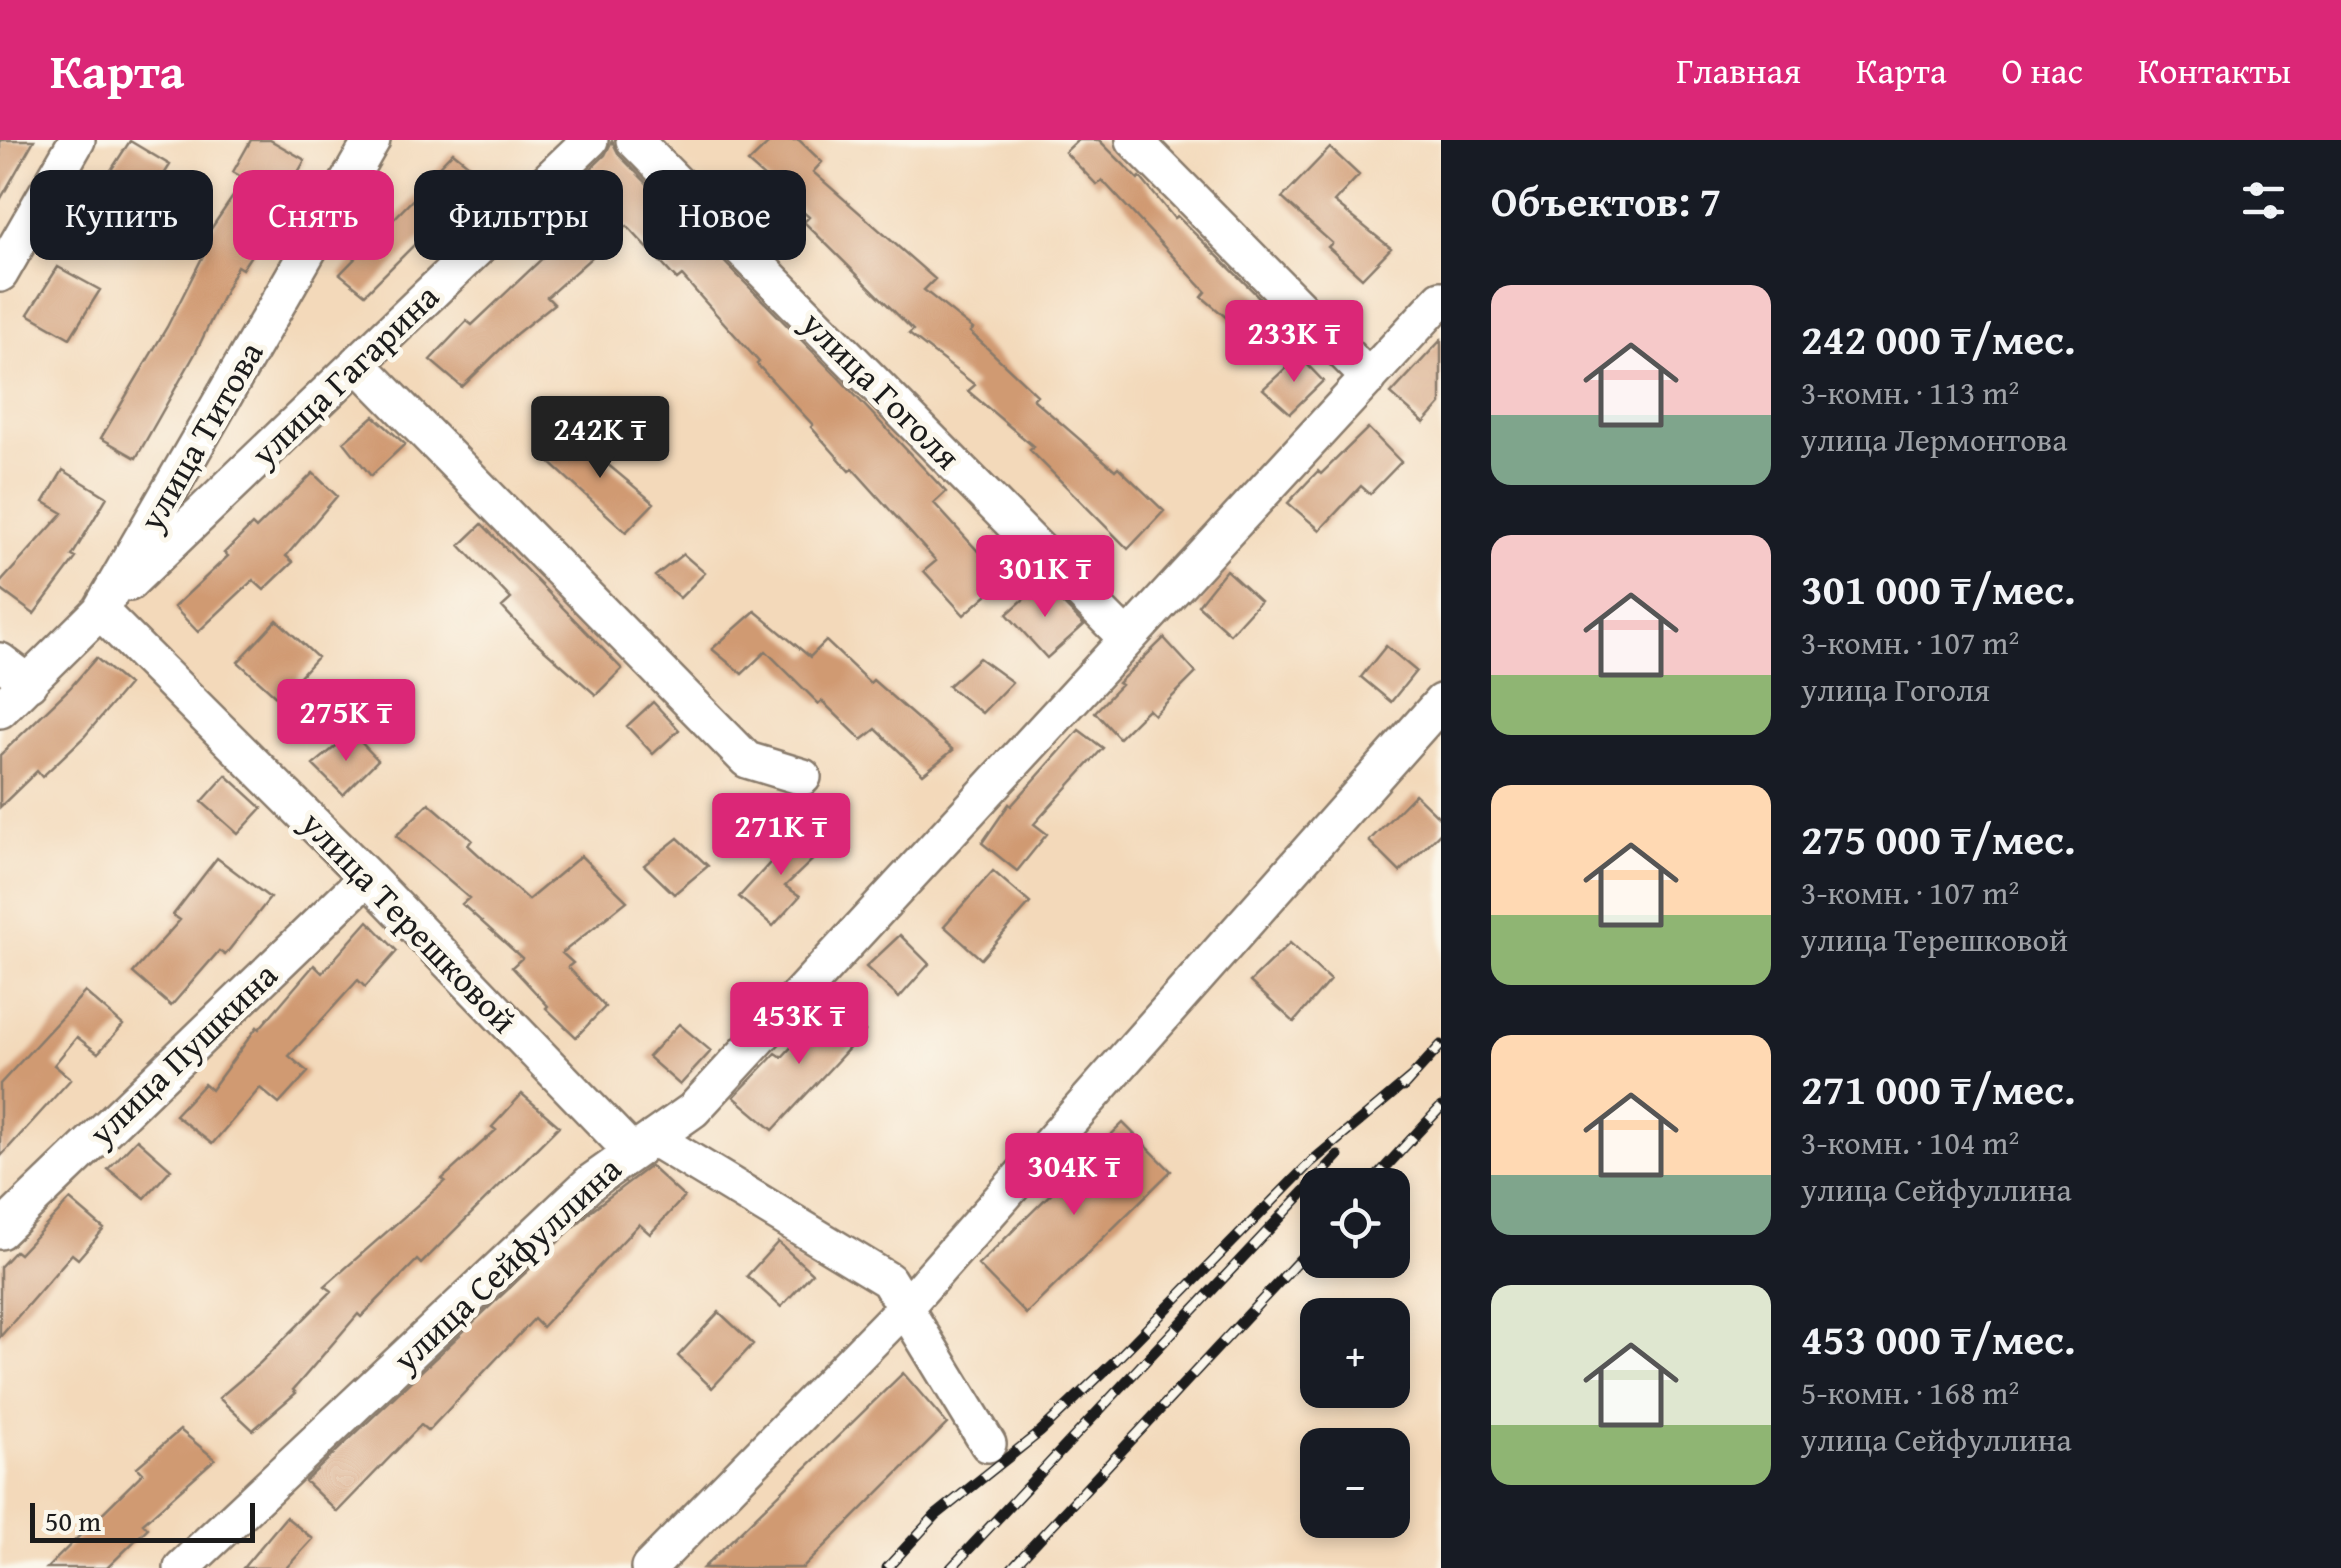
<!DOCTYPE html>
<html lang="ru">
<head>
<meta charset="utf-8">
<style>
	:root { --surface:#171b24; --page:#20242c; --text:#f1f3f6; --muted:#9ea1a6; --accent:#db2777 }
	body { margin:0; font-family:"Gentium Book Plus",serif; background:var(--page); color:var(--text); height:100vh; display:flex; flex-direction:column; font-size:38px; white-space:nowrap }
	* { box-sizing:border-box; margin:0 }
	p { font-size:32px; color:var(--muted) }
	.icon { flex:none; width:55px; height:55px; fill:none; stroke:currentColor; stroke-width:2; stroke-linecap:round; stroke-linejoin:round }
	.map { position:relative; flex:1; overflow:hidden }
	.details { display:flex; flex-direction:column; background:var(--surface); width:900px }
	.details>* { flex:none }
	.hud { position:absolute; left:30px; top:30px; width:950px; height:90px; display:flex; gap:20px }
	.fabs { position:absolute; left:1300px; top:1028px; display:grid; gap:20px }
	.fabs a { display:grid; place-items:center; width:110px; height:110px; border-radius:20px; background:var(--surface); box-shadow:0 5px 15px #0003; font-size:50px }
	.scale { position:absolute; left:30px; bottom:25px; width:225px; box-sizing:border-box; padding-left:10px; border:5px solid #1c1c1c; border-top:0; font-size:28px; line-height:35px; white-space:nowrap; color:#1c1c1c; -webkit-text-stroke:8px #fbf7ec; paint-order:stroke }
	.price { position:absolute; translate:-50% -85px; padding:0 22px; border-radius:10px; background:var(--accent); color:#fff; font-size:32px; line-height:65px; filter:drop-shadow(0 2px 5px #0008) }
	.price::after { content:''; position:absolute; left:50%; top:60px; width:30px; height:22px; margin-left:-15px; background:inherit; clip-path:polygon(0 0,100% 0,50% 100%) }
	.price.on { background:#222; color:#fff }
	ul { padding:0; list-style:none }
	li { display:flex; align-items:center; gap:30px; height:250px; padding:0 50px }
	li span { display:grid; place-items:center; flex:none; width:280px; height:200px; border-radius:20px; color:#555 }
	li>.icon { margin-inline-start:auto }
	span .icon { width:120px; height:120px; fill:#fffc; stroke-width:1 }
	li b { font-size:42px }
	h2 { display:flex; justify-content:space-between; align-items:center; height:120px; padding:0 50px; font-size:42px }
	.chip { padding:0 35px; border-radius:20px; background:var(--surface); box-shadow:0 5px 15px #0003; font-size:35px; line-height:90px }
	.chip.on { background:var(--accent); color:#fff }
	header { display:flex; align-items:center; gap:60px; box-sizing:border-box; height:140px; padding:0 50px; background:var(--accent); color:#fff }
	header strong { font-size:48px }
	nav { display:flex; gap:55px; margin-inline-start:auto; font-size:35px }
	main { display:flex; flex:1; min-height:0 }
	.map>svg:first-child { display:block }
</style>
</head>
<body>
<header>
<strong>Карта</strong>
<nav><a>Главная</a><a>Карта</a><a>О нас</a><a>Контакты</a></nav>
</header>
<main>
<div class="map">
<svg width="1441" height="1428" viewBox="0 0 1441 1428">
	<rect width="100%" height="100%" fill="#fbf7ec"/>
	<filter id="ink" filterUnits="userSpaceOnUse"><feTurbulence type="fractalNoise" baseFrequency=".01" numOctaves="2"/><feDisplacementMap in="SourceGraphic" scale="20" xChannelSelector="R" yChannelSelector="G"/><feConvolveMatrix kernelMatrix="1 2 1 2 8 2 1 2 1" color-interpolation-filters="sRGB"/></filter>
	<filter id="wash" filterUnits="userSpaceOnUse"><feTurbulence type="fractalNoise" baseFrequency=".0048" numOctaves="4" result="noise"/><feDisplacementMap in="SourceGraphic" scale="40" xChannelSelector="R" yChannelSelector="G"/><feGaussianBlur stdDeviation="2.25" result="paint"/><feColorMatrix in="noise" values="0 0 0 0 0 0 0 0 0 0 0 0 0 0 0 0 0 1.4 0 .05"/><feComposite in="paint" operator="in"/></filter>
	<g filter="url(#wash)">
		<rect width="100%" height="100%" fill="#f3d9ba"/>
		<g id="blocks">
			<path fill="#d09a72" d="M0,0H34L0,60Z
				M251,0H270L305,20L272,78L275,79L242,129L237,126L196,212L136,318L101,298L167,187L207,108L200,105L245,39L233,32Z
				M772,0H799L822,22L813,32L935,139L924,150L973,189L970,192L1037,255L1033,259L1115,330L1118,327L1164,371L1128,409L1030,310L1034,307L968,251L975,245L909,194L913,190L804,82L809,77L748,23Z
				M1078,0H1099L1138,39L1140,37L1174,78L1177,76L1259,157L1234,184L1202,157L1206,152L1102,40L1097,45L1065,12Z
				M130,1L170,25L140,72L100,47Z
				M612,1L619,15L835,234L946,352L934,363L1004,440L964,475L924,431L936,421L853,329L850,331L811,287L813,285L757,224L759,222L682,136L677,140L627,86L547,157L554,164L516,194L462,247L430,220L467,181L472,185L547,114L542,108L595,62L577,42L605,15Z
				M1330,8L1359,35L1334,62L1391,108L1362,138L1328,107L1332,103L1282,58Z
				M453,12L483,36L365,154L340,134L423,49L420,46Z
				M58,127L100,150L70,198L28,174Z
				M1441,200V264L1424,283L1391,254Z
				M1299,216L1323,241L1290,273L1263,249Z
				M374,276L405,304L371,336L344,302Z
				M1368,288L1401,322L1370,354L1361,346L1320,390L1288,363L1318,331L1321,334Z
				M578,290L603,314L600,318L654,363L626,392L546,319Z
				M63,330L107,357L72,416L76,418L34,474L0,449V443L63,373L44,362Z
				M313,333L337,356L286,416L293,422L264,450L253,440L198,492L174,467L228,416L224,413L252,385L256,389Z
				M482,384L622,529L596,555L530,497L502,467L511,459L460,405Z
				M683,414L705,433L680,458L655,436Z
				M1226,430L1260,461L1230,494L1198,465Z
				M1042,443L1084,485L1047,518L1007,474Z
				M755,471L810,517L826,501L870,543L873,540L953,610L923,634L876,589L862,600L822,561L819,564L766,511L742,534L712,509Z
				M277,480L317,517L279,559L238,522Z
				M1164,498L1196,533L1154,575L1148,569L1119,598L1095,572L1121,545L1118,543Z
				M1386,506L1416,531L1391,562L1361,537Z
				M96,518L128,545L84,597L42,637L37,631L0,667V615L70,548Z
				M979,518L1012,542L982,573L948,546Z
				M653,562L679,590L653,614L627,586Z
				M1079,590L1103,608L1034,684L1047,694L1017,731L982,703L1009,664L1011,666Z
				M352,593L378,620L343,655L313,625Z
				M226,635L262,668L238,694L202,662Z
				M1415,654L1441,679V692L1400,732L1369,701Z
				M429,663L472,700L468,705L528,760L581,716L627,761L562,813L573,823L568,827L605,867L576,897L546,868L548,866L512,827L522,818L462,764L469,758L396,696Z
				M800,690L826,707L785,746L800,756L773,786L739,757Z
				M678,698L708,726L674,754L644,725Z
				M217,718L270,758L225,815L219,811L171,866L133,833L180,780L173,775Z
				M993,731L1030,763L981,819L944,786Z
				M368,781L397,811L365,847L358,840L289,916L308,932L279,964L260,948L212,1004L175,975L204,944L211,950L257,887L259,889L314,825L322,833Z
				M900,795L929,824L899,858L866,827Z
				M1290,803L1330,840L1294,882L1250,842Z
				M85,852L123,885L98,913L77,897L54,925L71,939L0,1017V944Z
				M833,862L865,891L773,990L734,957L776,913L782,917Z
				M679,884L711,911L680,945L648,917Z
				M522,954L559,986L421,1124L417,1120L361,1177L358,1174L293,1250L296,1253L253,1290L219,1258L260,1223L332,1151L325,1146L445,1041L442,1039L496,990L492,987Z
				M1123,983L1171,1031L1026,1174L978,1125Z
				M137,999L171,1029L145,1058L108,1029Z
				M650,1026L684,1057L650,1094L639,1084L542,1187L534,1179L428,1291L421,1285L337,1372L305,1341L593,1069Z
				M70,1060L104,1089L78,1119L72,1114L0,1197V1127L15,1111L19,1114Z
				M778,1102L812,1133L781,1167L747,1136Z
				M719,1172L753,1204L712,1248L678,1216Z
				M903,1233L947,1284L803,1428H703Z
				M180,1290L215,1319L143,1383L148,1388L107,1428H47L143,1333L137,1327Z
				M286,1377L313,1399L286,1428H243Z"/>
		</g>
	</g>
	<g filter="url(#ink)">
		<use href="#blocks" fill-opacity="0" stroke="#887a6b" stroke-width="2.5"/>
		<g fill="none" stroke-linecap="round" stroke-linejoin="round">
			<defs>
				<path id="minor" d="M634,0L1127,499
					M1134,0L1369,238
					M0,134L77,0
					M357,223L747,620L803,637
					M129,443L590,0
					M100,471L367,737L631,1011
					M0,521L29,543
					M0,570L100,471L372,0
					M653,998L888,1140L988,1304
					M0,1091L367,737
					M182,1428L591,1042L693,970L1441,159
					M649,1428L905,1167L1441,562"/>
			</defs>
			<use href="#minor" stroke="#887a6b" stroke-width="40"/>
			<use href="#minor" stroke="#fff" stroke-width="35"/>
			<defs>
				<path id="rail" d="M1403,947L1441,905
					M1369,1045L1441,967
					M887,1428L936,1375L1040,1292L1116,1220L1311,1022L1411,938
					M951,1428L1338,1016
					M1012,1428L1318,1100"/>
			</defs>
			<use href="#rail" stroke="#1c1c1c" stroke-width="11"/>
			<use href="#rail" stroke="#fbf7ec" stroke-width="8" stroke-dasharray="22" stroke-linecap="butt"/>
		</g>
	</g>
	<g text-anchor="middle" stroke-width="10" stroke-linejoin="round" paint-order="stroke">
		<g font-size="35" fill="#1c1c1c" stroke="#fbf7ec">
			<text transform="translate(345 235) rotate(-44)" y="12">улица Гагарина</text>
			<text transform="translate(881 250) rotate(45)" y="12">улица Гоголя</text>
			<text transform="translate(201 296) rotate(-60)" y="12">улица Титова</text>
			<text transform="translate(409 782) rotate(46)" y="12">улица Терешковой</text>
			<text transform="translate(183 914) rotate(-44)" y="12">улица Пушкина</text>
			<text transform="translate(507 1124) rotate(-43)" y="12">улица Сейфуллина</text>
		</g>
	</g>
</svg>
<div class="fabs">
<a><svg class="icon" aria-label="locate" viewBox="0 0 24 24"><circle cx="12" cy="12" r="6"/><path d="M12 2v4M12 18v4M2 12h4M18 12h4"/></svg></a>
<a>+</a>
<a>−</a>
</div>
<div class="scale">50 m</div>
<b class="price" style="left:1294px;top:245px">233K ₸</b>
<b class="price on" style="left:600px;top:341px">242K ₸</b>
<b class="price" style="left:1045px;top:480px">301K ₸</b>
<b class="price" style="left:346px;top:624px">275K ₸</b>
<b class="price" style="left:781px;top:738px">271K ₸</b>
<b class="price" style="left:799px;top:927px">453K ₸</b>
<b class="price" style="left:1074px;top:1078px">304K ₸</b>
<div class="hud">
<a class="chip">Купить</a>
<a class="chip on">Снять</a>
<a class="chip">Фильтры</a>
<a class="chip">Новое</a>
</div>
</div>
<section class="details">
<h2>Объектов: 7<svg class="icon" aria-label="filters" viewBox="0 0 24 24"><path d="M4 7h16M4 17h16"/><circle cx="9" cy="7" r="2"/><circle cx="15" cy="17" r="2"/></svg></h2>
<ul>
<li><span style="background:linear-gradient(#f6c9c9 65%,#7fa58c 0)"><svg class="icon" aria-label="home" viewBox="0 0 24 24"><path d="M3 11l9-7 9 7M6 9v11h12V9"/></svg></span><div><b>242 000 ₸/мес.</b><p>3-комн. · 113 m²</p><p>улица Лермонтова</p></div></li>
<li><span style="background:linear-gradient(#f6c9c9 70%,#8fb573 0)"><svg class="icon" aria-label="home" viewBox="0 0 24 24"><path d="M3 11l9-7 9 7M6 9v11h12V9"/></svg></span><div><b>301 000 ₸/мес.</b><p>3-комн. · 107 m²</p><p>улица Гоголя</p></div></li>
<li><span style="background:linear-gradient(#ffd9b3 65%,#8fb573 0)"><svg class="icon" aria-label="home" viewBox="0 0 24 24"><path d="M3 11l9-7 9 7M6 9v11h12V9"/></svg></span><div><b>275 000 ₸/мес.</b><p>3-комн. · 107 m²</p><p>улица Терешковой</p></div></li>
<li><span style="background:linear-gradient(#ffd9b3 70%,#7fa58c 0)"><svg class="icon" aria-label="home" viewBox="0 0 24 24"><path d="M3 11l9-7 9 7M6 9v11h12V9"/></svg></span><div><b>271 000 ₸/мес.</b><p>3-комн. · 104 m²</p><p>улица Сейфуллина</p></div></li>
<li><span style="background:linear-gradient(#dfe7d0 70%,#8fb573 0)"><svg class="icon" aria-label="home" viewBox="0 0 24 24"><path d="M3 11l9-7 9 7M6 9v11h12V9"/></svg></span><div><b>453 000 ₸/мес.</b><p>5-комн. · 168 m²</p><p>улица Сейфуллина</p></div></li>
</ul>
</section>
</main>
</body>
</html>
